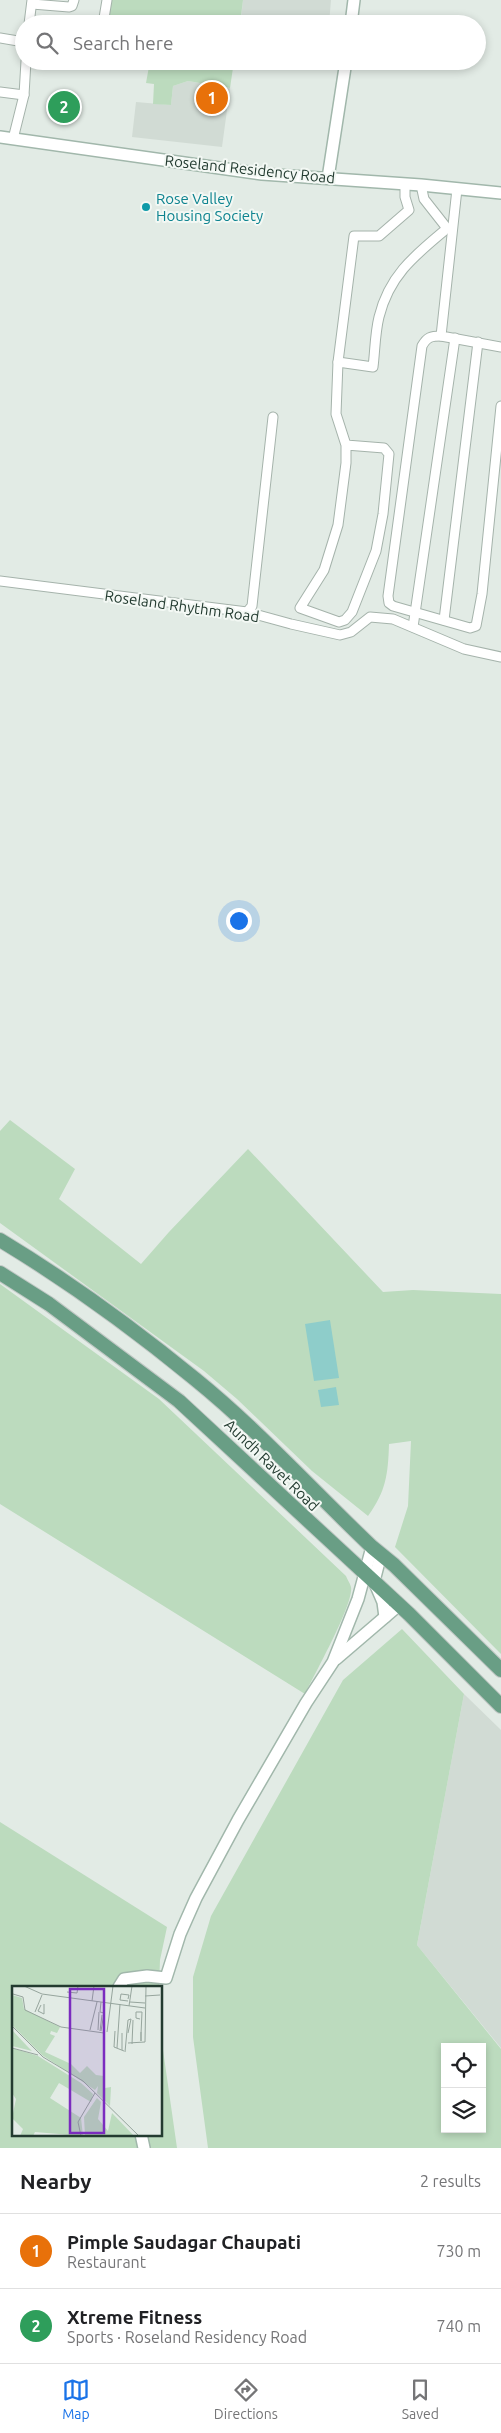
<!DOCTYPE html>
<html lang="en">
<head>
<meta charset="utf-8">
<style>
  :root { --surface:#fff; --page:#f6f6f6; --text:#202124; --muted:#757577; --line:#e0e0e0; --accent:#1a73e8 }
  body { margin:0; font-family:Ubuntu,sans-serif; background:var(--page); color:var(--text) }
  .controls { position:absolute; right:15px; bottom:15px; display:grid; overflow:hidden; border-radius:0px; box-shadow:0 2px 8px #0003 }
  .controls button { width:45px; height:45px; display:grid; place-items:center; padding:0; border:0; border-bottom:1px solid var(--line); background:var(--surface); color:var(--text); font:25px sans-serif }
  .you { position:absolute; left:238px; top:920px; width:18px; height:18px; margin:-12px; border:4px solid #fff; border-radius:50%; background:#1a73e8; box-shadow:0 0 0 8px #1a73e833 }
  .badge { display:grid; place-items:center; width:32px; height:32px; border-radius:50%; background:var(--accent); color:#fff; font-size:16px; font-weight:700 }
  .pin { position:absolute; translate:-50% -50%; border:2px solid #fff; box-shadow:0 1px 5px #0006 }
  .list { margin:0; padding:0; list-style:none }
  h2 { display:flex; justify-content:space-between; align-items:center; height:65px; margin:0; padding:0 20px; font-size:21px }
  h2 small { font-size:16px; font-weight:400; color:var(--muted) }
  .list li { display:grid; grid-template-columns:32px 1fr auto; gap:15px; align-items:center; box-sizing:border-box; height:75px; padding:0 20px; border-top:1px solid var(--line) }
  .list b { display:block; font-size:19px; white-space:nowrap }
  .list p { margin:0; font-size:16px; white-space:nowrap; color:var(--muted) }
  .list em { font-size:16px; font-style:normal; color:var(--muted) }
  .icon { flex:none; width:28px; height:28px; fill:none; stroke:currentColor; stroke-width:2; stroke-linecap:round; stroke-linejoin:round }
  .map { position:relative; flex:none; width:501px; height:2148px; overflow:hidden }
  .search { position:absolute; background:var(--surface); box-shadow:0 2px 8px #0003; left:15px; right:15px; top:15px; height:55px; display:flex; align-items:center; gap:12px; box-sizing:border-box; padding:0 18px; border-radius:28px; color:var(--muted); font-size:19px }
  .sheet { height:215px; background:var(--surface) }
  nav { display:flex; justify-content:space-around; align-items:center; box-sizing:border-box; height:70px; border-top:1px solid var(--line); background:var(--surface); font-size:14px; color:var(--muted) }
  nav a { display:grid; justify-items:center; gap:2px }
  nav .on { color:var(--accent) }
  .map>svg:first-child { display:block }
</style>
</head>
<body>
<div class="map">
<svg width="501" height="2148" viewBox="0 0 501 2148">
  <rect width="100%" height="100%" fill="#e2ebe5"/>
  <g fill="#d1dbd4">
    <path d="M 243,0 L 331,0 L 329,24 L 273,24 L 241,18 Z"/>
    <path d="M 188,81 L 230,88 L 222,147 L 132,137 L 136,102 L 171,105 L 173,86 Z"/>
    <path d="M 464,1694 L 501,1730 L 501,2048 L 417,1945 Z"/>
  </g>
  <g fill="#bcdbbe" fill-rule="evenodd">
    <path d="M 110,0 L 243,0 L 240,24 L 107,24 Z"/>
    <path d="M 150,61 L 234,61 L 230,88 L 188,81 L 173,86 L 171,105 L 153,104 L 154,84 L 146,83 Z"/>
    <path d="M 10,1120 L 75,1169 L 59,1199 L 141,1264 L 169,1232 L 248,1149 L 383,1292 L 413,1290 L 501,1294 L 501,1654 L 395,1547 L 408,1506 L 411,1441 L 389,1444 C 388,1475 386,1491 368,1516 L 312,1471 L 237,1399 L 204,1371 L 0,1223 L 0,1131 Z"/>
    <path d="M 0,1284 L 159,1399 L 346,1576 C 347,1579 350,1583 351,1587 C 354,1604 314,1675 305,1694 L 0,1504 Z"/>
    <path d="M 402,1629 L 464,1694 L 417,1945 L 501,2049 L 501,2148 L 208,2148 L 193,2037 L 193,1977 L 211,1916 L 343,1680 ZM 445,2047 L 482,2047 L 482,2129 L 445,2129 Z"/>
    <path d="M 0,1822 L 167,1927 L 160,1960 L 159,1987 L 14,1987 L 14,2134 L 161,2134 L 161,2036 L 177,2148 L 0,2148 Z"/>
  </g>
  <g fill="#8ecdca">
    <path d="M 330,1320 L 339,1378 L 314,1381 L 305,1324 Z"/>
    <path d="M 336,1387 L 339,1405 L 321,1407 L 318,1390 Z"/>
  </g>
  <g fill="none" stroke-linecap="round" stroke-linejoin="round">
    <g stroke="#a5b3ab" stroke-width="11">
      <g id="street">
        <path d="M 32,4 L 69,7 L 72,6 L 74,0"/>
        <path d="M 29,24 L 32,0"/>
        <path d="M 103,24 L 107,0"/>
        <path d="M 0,38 L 24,42"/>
        <path d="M 0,92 L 24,95"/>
        <path d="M 13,139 L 24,95 L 26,61"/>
        <path d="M 457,189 L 441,336 L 501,347"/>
        <path d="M 441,336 C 431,336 427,337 422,346 L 388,596 L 389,603 L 393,606 L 470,628 L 476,626 L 482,594 L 501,406"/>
        <path d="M 338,362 L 373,367 C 375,351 375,333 379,317 C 389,276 414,256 444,231 L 446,227 L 424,199 L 421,185"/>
        <path d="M 346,445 L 384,448 L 389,454 L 383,514 L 376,551 L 352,612 L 345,620 L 339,622 L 300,608 L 324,570 L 338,525 L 346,463 L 346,445 L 336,414 L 338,362 L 354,236 L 379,236 L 409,210 L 405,197 L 405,184"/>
        <path d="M 0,581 L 247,612 L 291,624 L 340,635 L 351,632 L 370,617 L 393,619 L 464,649 L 501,657"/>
        <path d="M 247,612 L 252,606 L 273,417"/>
        <path d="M 444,620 L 478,342"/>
        <path d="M 413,627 L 455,338"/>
      </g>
    </g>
    <g stroke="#a1b7ab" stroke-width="14">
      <g id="secondary">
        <path d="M 351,24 L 354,0"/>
        <path d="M 0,137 L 262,174 L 421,185 L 501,193"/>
        <path d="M 328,178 L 346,61"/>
        <path d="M 381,1554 L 374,1581 L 383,1602 L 385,1617"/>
        <path d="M 336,1659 L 399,1605"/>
        <path d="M 119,1987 L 124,1979 L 147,1976 L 166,1978 L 180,1934 L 196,1898 L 238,1820 L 306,1703 L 333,1662 L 358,1599 L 372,1547"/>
        <path d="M 141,2134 L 144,2148"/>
      </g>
    </g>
    <g stroke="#c1c8c5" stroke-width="16">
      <g id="primary">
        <path d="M 0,1240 C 68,1281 134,1329 195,1379 C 258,1430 313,1491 372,1547 L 394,1565 L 501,1670"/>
        <path d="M 0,1273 L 49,1304 L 179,1401 L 409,1614 L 501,1706"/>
      </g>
    </g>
    <use href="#street" stroke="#fff" stroke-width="9"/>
    <use href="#secondary" stroke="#fff" stroke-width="11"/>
    <use href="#primary" stroke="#699e85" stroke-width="14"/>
  </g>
  <circle fill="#0f9aa8" stroke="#f3f8f4" stroke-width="2" cx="146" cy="207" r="5"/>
  <g text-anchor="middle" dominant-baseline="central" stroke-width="4" stroke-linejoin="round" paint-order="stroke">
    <g font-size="15" fill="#233b30" stroke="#f3f8f4">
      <text transform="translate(250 169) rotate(6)">Roseland Residency Road</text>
      <text transform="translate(182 606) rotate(8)">Roseland Rhythm Road</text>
      <text transform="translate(272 1465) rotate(44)">Aundh Ravet Road</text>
    </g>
    <g font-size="15" fill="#0d838f" stroke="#f3f8f4" text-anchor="start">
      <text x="156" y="198">Rose Valley<tspan x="156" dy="17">Housing Society</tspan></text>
    </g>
  </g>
  <g transform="translate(12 1986)">
    <rect width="150" height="150" fill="#e2ebe5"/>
    <path d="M 0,9 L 10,12 L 12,23 L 48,41 L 45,47 L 39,45 L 38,48 L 43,50 L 33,66 L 59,78 L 68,87 L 75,80 L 84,89 L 92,90 L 93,102 L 99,101 L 98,120 L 85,107 L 86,100 L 83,104 L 30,69 L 0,39 ZM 0,44 L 15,60 L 20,65 L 0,60 ZM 0,62 L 26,70 L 69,97 L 81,108 L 79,116 L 47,97 L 38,112 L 69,132 L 71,150 L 23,146 L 21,150 L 8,150 L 11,143 L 0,132 L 4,113 L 0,107 ZM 85,112 L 89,116 L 86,133 L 96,145 L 100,127 L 122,150 L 73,150 L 72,131 Z" fill="#bcdbbe"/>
    <path fill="none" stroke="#96a59d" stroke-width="1" d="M 12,0 L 30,8 L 133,22M 55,6 L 65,7 L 66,0M 1,8 L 11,11 L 13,24 L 49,41 L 92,47M 133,10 L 148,9M 80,15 L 82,0M 116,15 L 108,14 L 109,8 L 117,9 L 116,13M 118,16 L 133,17M 29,19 L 26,25 L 32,28 L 32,18M 117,20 L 120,0M 23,26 L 30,9M 128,33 L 124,32 L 124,26 L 130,26 L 129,48M 0,40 L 31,71 L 71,95 L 127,150M 78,44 L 85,16M 86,44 L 87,26M 88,45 L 90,29M 89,45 L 92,27 L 88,26 L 89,16M 103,45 L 102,61 L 112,65M 95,46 L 101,0M 129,48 L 129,55 L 129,46M 116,57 L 133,56 L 134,0M 120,58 L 121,34M 0,62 L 26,69M 105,62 L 108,18M 110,64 L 110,47M 113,66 L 116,34 L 119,33 L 116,47M 69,150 L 66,136 L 83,107"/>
    <path fill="#7b2cbf" fill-opacity="0.15" stroke="#7b2cbf" stroke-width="2.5" d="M 58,3 L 92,3 L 92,147 L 58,147 Z"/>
    <rect width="150" height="150" fill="none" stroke="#233b30" stroke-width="2.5"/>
  </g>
</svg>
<div class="controls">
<button><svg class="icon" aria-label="locate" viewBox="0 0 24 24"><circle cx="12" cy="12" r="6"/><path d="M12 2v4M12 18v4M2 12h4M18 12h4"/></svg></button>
<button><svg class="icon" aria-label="layers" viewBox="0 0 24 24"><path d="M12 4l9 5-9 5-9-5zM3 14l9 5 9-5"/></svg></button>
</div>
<div class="you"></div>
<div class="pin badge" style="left:212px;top:98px;background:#e8710a">1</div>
<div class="pin badge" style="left:64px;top:107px;background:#2e9e5b">2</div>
<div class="search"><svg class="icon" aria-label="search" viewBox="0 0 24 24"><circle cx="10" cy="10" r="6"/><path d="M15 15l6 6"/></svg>Search here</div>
</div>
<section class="sheet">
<h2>Nearby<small>2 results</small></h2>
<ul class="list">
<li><span class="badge" style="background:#e8710a">1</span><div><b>Pimple Saudagar Chaupati</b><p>Restaurant</p></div><em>730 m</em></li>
<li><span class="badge" style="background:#2e9e5b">2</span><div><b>Xtreme Fitness</b><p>Sports · Roseland Residency Road</p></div><em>740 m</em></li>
</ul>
</section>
<nav>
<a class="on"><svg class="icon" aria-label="map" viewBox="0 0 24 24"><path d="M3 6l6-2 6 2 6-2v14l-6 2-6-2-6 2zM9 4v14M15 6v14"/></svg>Map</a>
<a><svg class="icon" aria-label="directions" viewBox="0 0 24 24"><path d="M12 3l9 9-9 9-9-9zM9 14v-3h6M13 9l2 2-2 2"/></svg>Directions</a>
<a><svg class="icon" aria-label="saved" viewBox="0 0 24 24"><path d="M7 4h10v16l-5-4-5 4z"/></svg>Saved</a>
</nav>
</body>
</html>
